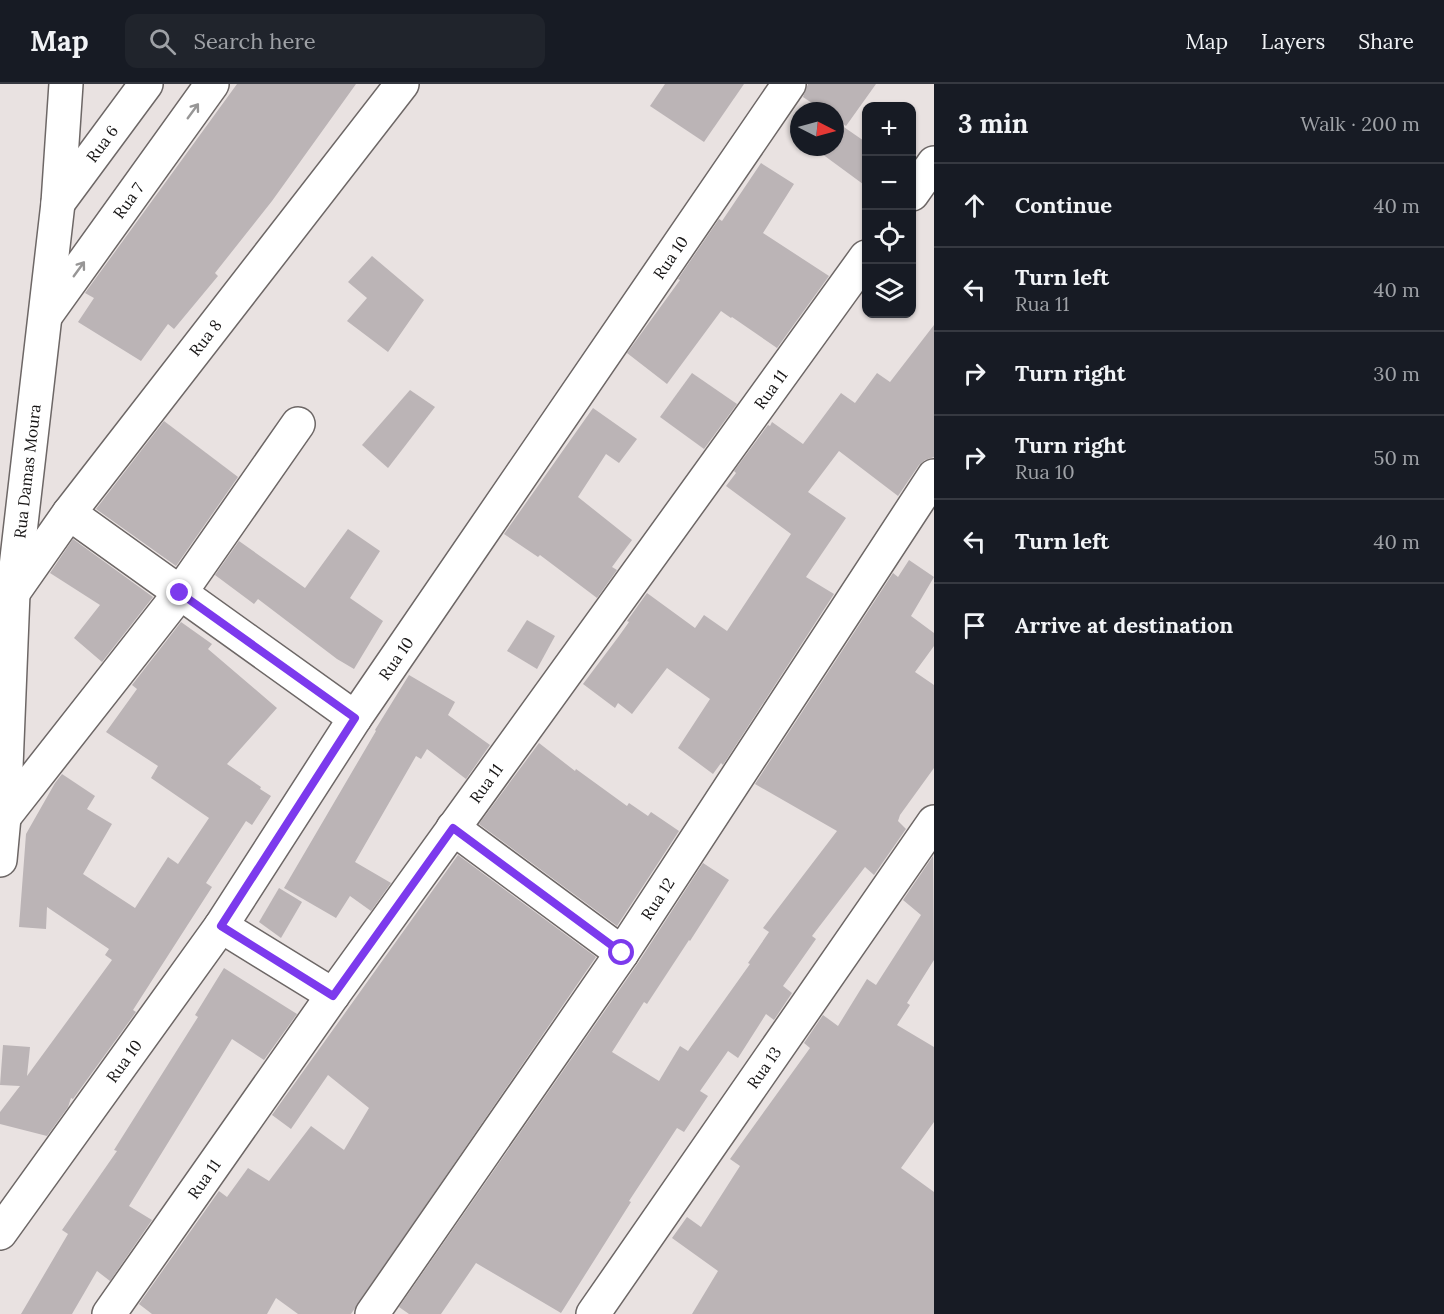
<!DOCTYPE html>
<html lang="en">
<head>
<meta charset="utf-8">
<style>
  :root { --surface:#171b24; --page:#20242c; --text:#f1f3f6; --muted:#9ea1a6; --line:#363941 }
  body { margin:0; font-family:Lora,serif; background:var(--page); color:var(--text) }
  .controls { position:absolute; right:18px; top:18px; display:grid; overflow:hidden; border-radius:12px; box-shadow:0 2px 4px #0004 }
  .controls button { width:54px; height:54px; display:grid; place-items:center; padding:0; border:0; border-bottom:2px solid var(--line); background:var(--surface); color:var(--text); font:30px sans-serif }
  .compass { position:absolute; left:790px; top:18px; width:54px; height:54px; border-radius:50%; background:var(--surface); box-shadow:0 2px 4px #0004; rotate:96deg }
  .stop { position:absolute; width:18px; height:18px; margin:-14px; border:4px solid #7c3aed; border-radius:50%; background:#fff }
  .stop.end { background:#7c3aed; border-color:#fff; box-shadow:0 2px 6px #0008 }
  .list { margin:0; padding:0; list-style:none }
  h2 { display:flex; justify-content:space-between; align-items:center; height:78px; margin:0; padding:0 24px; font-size:26px }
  h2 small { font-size:20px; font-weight:400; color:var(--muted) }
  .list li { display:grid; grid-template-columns:39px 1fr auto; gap:18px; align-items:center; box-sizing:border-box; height:84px; padding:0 24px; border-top:2px solid var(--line) }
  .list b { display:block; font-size:22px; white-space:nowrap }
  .list p { margin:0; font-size:20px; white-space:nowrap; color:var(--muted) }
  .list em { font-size:20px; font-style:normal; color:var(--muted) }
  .icon { flex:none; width:33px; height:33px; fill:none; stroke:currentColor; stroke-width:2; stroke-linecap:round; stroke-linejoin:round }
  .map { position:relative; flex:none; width:934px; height:1230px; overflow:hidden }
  header { display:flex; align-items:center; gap:36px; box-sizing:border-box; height:84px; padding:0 30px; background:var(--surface); border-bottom:2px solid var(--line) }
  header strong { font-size:28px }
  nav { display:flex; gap:33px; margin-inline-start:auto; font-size:21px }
  .search { width:420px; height:54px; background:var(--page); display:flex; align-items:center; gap:15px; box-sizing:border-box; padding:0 21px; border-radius:12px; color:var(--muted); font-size:22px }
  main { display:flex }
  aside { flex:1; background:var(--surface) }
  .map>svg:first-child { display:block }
</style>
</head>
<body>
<header>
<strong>Map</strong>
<div class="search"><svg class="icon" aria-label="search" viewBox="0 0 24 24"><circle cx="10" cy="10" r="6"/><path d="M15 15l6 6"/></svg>Search here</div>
<nav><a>Map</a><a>Layers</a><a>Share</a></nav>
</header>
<main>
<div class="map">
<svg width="934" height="1230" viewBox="0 0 934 1230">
  <rect width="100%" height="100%" fill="#e9e2e1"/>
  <g fill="#bbb4b6">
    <path d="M 237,0 L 356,0 L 272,117 L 215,189 L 218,192 L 174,245 L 168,240 L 141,277 L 78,238 L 94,214 L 85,209 Z"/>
    <path d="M 665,0 L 744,0 L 704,58 L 650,22 Z"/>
    <path d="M 808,0 L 876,0 L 846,42 L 835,34 L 835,27 L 824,27 L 803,13 Z"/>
    <path d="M 838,39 L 867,59 L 867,103 L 818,67 L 821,63 L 835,63 L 835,43 Z"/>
    <path d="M 761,79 L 794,100 L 763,149 L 829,192 L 777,264 L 732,233 L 731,234 L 721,227 L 667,300 L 627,269 L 680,196 L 678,195 L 719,135 L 722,137 Z"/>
    <path d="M 372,172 L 424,216 L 388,268 L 347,237 L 367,214 L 348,198 Z"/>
    <path d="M 934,241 L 934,373 L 925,376 L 919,381 L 898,412 L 839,367 L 808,408 L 846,434 L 806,493 L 834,510 L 723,681 L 721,679 L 713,690 L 678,664 L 710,615 L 667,584 L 632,630 L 618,619 L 615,624 L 583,600 L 619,552 L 629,538 L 627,537 L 647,509 L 695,544 L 704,531 L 727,547 L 791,450 L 726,402 L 736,389 L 734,387 L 768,341 L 770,342 L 772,338 L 803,360 L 841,309 L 855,319 L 877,289 L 890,298 Z"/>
    <path d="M 692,289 L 737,320 L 704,365 L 660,333 Z"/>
    <path d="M 410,306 L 435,323 L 388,384 L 362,361 Z"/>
    <path d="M 593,324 L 637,355 L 619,379 L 606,370 L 578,413 L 632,456 L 612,483 L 617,486 L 597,514 L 540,471 L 538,473 L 504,450 Z"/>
    <path d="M 164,337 L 238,393 L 176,482 L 96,425 Z"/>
    <path d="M 348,445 L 380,467 L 350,514 L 383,537 L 354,585 L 337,575 L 258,515 L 254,520 L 215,491 L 239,457 L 305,504 Z"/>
    <path d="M 73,455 L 153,513 L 102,578 L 74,554 L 100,521 L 50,489 Z"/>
    <path d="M 909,476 L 934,493 L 911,532 L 934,549 L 934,562 L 915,588 L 934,601 L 934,684 L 900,731 L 898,737 L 906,745 L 874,791 L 865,783 L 812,852 L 816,855 L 783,902 L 792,909 L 774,936 L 766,930 L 738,974 L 728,967 L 700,1007 L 708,1012 L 684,1048 L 677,1044 L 629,1117 L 631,1118 L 561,1229 L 476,1179 L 441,1230 L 409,1230 L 399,1223 L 638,879 L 703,779 L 729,796 L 690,857 L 689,856 L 647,920 L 644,918 L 612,968 L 659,997 L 680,962 L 688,967 L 750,880 L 748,879 L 769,848 L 763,844 L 837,747 L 755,700 L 893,489 L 898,493 Z"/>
    <path d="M 527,536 L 555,552 L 537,585 L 507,567 Z"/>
    <path d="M 181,538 L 212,560 L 208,565 L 277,624 L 227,680 L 261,703 L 260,705 L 271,712 L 252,741 L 246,737 L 206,799 L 212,803 L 133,926 L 136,928 L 73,1015 L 71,1014 L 68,1023 L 47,1052 L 0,1040 L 0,1028 L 20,1002 L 0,1001 L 3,961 L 30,963 L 27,992 L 112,876 L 105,871 L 109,865 L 47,823 L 46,845 L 19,843 L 26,750 L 55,699 L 62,690 L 95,712 L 87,725 L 112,740 L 83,790 L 135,824 L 168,773 L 178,780 L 209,734 L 151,694 L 158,682 L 106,648 L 137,605 L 132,601 Z"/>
    <path d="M 409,591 L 455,618 L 448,631 L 490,661 L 466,695 L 427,665 L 421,675 L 416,672 L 355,778 L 391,799 L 371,827 L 350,812 L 336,834 L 284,804 L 376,647 L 375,646 Z"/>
    <path d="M 539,659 L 575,687 L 576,685 L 627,722 L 629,719 L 648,732 L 651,728 L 679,747 L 617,842 L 479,740 Z"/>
    <path d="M 458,771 L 596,873 L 351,1230 L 298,1230 L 276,1214 L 267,1230 L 152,1230 L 139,1220 L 219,1107 L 227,1113 L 248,1084 L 269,1097 L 311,1042 L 344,1066 L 369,1024 L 328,991 L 291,1045 L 272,1031 Z"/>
    <path d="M 933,772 L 934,876 L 907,919 L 910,921 L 897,941 L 934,963 L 934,1038 L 901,1084 L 934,1108 L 934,1230 L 692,1230 L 718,1187 L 672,1154 L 687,1133 L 701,1143 L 740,1082 L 730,1075 L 810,964 L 804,959 L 823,931 L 838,942 L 867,895 L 876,901 L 921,831 L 903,816 Z"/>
    <path d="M 279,804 L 302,818 L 281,854 L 259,838 Z"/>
    <path d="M 224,884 L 297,930 L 264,976 L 232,955 L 129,1122 L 152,1136 L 110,1197 L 97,1187 L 72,1230 L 21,1230 L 68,1150 L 62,1146 L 117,1067 L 114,1066 L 198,933 L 195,931 Z"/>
  </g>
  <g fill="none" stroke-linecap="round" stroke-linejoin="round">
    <g stroke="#6d6766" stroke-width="36">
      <g id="minor">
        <path d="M 912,110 L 934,79"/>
        <path id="s1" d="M 58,119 L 146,0"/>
        <path id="s2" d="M 46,231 L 212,0"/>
        <path d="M 69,429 L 355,634"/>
        <path id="s3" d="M 15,506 L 69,429 L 402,0"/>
        <path d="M 4,733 L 180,509 L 298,340"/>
        <path d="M 453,744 L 622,869"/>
        <path id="s4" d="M 0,776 L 4,733 L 13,509 L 58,119 L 66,0"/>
        <path d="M 221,842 L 333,911"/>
        <path id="s5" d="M 0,1149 L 221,842 L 355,634 L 789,0"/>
        <path id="s6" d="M 109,1230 L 333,911 L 866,173"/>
        <path id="s7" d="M 372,1230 L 622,869 L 934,392"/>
        <path id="s8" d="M 593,1230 L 934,738"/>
      </g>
    </g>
    <use href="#minor" stroke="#fff" stroke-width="33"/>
  </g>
  <defs><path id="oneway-shaft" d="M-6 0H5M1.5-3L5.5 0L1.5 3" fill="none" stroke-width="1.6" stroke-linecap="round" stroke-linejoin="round" transform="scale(1.5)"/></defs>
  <g stroke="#979696">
    <use href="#oneway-shaft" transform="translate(193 27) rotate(-54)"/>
    <use href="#oneway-shaft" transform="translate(79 185) rotate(-54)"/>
  </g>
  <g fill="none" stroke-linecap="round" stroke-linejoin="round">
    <path stroke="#7c3aed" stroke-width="8" d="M 180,509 L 355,634 L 221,842 L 333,912 L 453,744 L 622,869"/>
  </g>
  <g text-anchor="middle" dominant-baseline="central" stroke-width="6" stroke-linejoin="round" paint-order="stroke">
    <g font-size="16" fill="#171515" stroke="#fff">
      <text stroke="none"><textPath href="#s1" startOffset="74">Rua 6</textPath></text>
      <text stroke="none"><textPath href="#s2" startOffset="141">Rua 7</textPath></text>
      <text stroke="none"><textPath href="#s5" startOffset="1184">Rua 10</textPath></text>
      <text stroke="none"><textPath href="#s3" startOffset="316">Rua 8</textPath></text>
      <text stroke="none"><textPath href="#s6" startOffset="1137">Rua 11</textPath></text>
      <text stroke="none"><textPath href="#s4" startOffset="390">Rua Damas Moura</textPath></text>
      <text stroke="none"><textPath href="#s5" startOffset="698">Rua 10</textPath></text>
      <text stroke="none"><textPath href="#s6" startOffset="651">Rua 11</textPath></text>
      <text stroke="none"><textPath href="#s7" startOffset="504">Rua 12</textPath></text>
      <text stroke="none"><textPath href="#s5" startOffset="212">Rua 10</textPath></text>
      <text stroke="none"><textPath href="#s8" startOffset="300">Rua 13</textPath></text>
      <text stroke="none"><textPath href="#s6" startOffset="165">Rua 11</textPath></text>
    </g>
  </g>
</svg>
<div class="controls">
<button>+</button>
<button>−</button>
<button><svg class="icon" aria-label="locate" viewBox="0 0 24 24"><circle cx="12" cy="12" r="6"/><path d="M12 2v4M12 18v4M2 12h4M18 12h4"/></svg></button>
<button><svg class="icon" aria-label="layers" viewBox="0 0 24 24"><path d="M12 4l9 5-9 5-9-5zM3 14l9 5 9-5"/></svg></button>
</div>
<svg class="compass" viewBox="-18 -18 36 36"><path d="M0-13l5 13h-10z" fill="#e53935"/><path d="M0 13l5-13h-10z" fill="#9ea1a6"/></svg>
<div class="stop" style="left:622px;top:869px"></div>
<div class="stop end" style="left:180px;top:509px"></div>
</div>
<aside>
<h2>3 min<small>Walk · 200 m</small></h2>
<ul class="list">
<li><svg class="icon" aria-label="ahead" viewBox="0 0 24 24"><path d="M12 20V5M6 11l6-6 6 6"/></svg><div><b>Continue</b></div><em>40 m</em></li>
<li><svg class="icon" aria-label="left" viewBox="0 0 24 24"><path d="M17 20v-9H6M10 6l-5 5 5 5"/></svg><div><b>Turn left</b><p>Rua 11</p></div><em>40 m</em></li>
<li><svg class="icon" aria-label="right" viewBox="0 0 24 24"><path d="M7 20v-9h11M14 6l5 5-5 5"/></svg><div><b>Turn right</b></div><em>30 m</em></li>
<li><svg class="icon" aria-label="right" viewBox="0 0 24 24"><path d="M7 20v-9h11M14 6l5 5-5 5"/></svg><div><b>Turn right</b><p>Rua 10</p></div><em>50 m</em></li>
<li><svg class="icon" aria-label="left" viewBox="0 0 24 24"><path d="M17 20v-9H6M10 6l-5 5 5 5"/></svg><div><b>Turn left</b></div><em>40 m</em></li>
<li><svg class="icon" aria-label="arrive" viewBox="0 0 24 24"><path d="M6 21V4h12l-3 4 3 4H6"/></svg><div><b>Arrive at destination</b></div></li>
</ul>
</aside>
</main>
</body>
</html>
